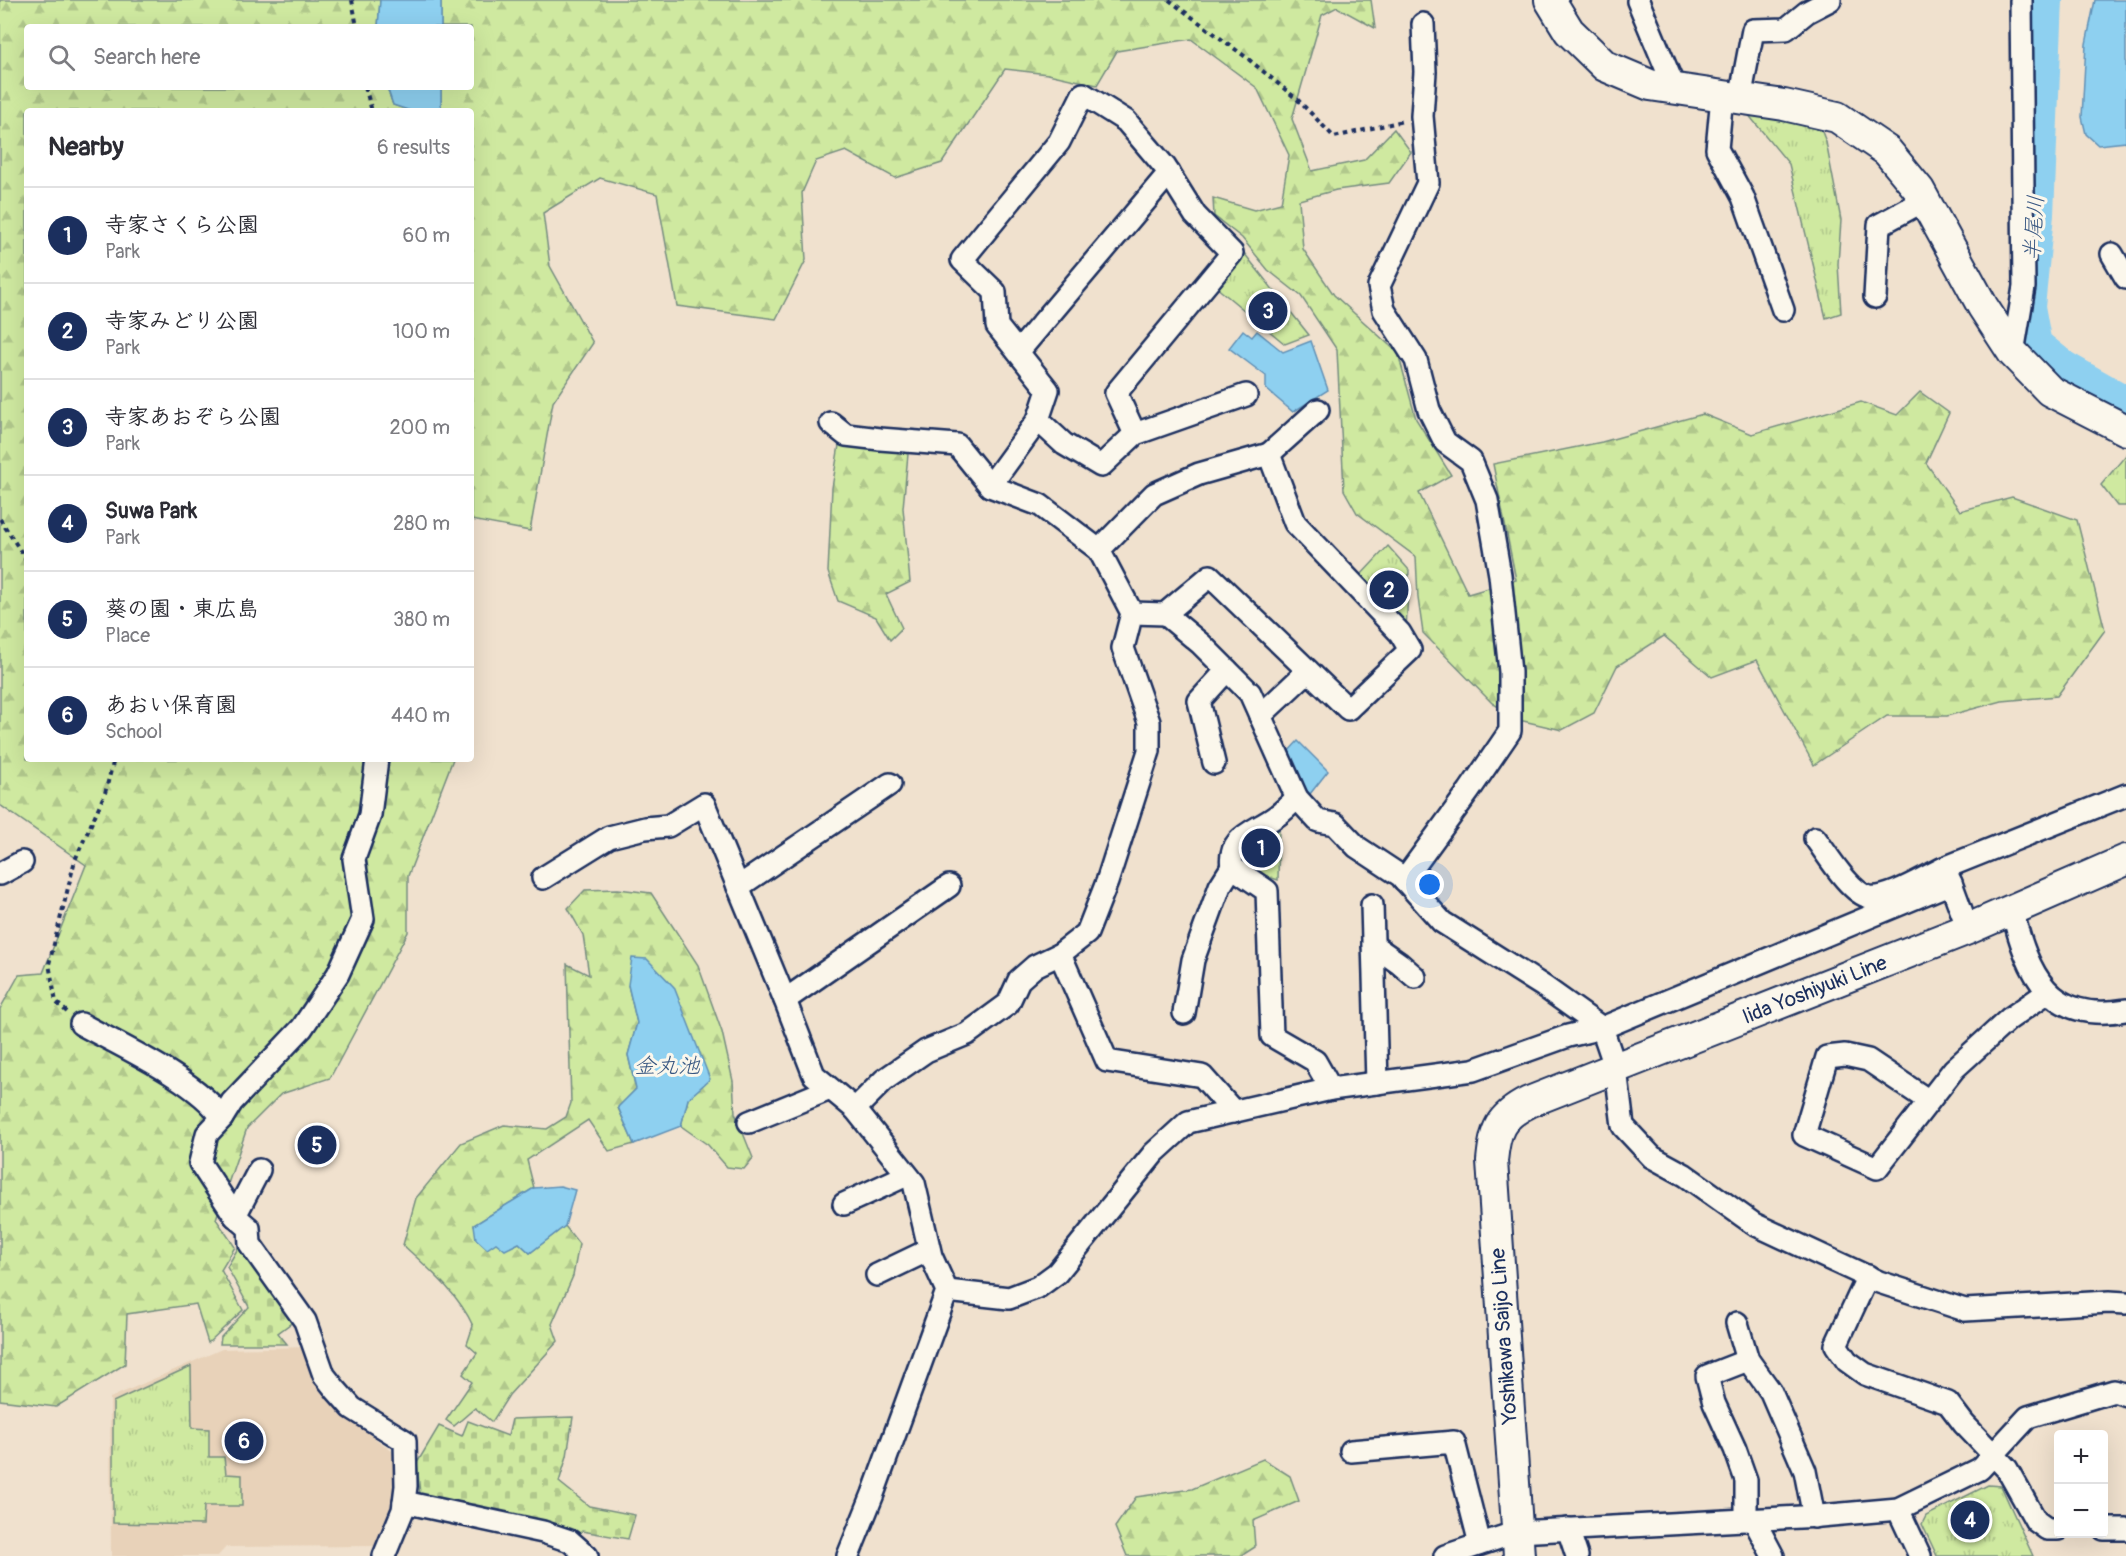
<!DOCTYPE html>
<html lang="en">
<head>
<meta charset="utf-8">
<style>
  :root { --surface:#fff; --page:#f2f2f3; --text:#2b2b33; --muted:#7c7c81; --line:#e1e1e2; --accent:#1b2f5e }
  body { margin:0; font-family:Pangolin,"Klee One",sans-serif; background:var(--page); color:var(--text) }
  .controls { position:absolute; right:18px; bottom:18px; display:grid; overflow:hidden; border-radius:6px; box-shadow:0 6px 24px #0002 }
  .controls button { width:54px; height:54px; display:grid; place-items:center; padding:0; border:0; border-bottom:2px solid var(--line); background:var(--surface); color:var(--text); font:30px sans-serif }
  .you { position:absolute; left:1430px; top:885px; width:21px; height:21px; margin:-15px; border:4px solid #fff; border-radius:50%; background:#1a73e8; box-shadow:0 0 0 9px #1a73e833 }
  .badge { display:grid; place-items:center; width:39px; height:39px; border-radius:50%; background:var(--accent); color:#fff; font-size:20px; font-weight:700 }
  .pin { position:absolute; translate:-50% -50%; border:3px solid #fff; box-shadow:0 2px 6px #0006 }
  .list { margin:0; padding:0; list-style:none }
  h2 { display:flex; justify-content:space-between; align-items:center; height:78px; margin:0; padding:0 24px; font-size:26px }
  h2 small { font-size:20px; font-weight:400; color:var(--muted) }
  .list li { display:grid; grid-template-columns:39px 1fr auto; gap:18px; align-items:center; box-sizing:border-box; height:96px; padding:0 24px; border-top:2px solid var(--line) }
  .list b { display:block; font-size:22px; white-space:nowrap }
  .list p { margin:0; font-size:20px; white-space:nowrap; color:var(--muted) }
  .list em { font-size:20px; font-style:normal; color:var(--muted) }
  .icon { flex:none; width:33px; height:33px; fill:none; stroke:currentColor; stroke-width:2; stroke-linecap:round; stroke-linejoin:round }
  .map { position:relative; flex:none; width:2126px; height:1556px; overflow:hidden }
  .search { position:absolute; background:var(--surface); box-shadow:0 6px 24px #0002; left:24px; top:24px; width:450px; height:66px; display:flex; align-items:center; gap:15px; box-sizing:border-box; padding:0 21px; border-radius:6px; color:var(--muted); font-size:22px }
  .panel { position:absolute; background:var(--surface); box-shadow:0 6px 24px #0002; left:24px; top:108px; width:450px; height:654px; border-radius:6px }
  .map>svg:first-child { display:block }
</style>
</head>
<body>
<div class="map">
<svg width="2126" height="1556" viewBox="0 0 2126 1556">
  <defs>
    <pattern id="grass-tufts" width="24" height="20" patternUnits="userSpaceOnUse" patternTransform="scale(1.5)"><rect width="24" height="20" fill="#cfe9a0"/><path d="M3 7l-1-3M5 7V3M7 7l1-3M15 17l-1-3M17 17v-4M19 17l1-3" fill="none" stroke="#b1c88c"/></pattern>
    <pattern id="forest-firs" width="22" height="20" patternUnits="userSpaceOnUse" patternTransform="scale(1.5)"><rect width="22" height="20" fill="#cfe9a0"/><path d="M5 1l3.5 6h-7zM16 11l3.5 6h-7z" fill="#b1c88c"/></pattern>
    <pattern id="cemetery-stones" width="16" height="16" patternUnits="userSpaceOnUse" patternTransform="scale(1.5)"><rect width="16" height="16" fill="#cfe9a0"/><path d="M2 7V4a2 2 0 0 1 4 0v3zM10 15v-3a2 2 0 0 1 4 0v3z" fill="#b1c88c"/></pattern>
  </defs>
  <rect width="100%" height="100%" fill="#f0e1ce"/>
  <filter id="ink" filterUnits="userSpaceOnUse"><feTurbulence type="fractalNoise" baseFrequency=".0167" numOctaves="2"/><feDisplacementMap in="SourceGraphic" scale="12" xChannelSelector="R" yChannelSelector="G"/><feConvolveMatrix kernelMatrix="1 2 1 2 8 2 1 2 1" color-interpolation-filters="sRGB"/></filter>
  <g filter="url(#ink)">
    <path fill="#e8d2b9" d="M 310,1347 L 324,1391 L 364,1430 L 393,1452 L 399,1503 L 382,1533 L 382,1546 L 226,1547 L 218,1556 L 111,1556 L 110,1398 L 222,1349 Z"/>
    <g fill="url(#grass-tufts)" stroke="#758c7f" stroke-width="1.5">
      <path d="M 1747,113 L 1819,124 L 1826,142 L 1841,220 L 1838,264 L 1841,313 L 1826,318 L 1789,164 Z"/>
      <path d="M 1244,253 L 1309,335 L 1285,344 L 1216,287 Z"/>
      <path d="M 2126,455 L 2126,506 L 2117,506 L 2101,485 Z"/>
      <path d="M 1388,546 L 1409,570 L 1406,632 L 1358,578 Z"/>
      <path d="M 1279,827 L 1278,880 L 1241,868 L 1237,854 L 1248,842 Z"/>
      <path d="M 191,1366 L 192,1428 L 209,1429 L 209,1457 L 224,1457 L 226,1474 L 242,1475 L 242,1506 L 204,1506 L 203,1525 L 113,1523 L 113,1402 Z"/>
      <path d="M 1988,1485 L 2001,1486 L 2033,1556 L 1937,1556 L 1922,1524 L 1926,1516 Z"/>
    </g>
    <g fill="url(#forest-firs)" stroke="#758c7f" stroke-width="1.5">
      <path d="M 0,0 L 380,0 L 378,27 L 27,27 L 27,87 L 387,87 L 393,105 L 411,111 L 27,111 L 27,759 L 453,759 L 408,876 L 408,932 L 330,1078 L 281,1094 L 247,1128 L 216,1219 L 235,1247 L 221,1270 L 243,1310 L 208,1343 L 196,1304 L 127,1314 L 125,1364 L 56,1407 L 0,1400 L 0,1009 L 19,975 L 43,973 L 86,865 L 0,805 Z"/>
      <path d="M 441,0 L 1371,0 L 1375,28 L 1337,7 L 1322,15 L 1292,119 L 1312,171 L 1364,160 L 1394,129 L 1411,152 L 1389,183 L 1336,190 L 1299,200 L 1303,249 L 1334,295 L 1398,353 L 1416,419 L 1451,475 L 1419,493 L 1468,594 L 1516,580 L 1493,464 L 1602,442 L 1703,414 L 1752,434 L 1861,402 L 1897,415 L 1920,392 L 1949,413 L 1926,463 L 1960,511 L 2012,497 L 2077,520 L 2105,630 L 2057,696 L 2002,701 L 1947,716 L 1887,716 L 1814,765 L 1757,660 L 1712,677 L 1664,636 L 1617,666 L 1594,713 L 1562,730 L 1519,720 L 1492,703 L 1423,633 L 1418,598 L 1416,557 L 1357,513 L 1344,490 L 1337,350 L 1301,296 L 1268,270 L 1242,238 L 1214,216 L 1213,198 L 1254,210 L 1281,203 L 1289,155 L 1257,88 L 1191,39 L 1117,51 L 1097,85 L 1048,74 L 1005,69 L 942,163 L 895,178 L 846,151 L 816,161 L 802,193 L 806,260 L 776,319 L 677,306 L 657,194 L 600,178 L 543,213 L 550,266 L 593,343 L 553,402 L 530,531 L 471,520 L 471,111 L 441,111 L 441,87 L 471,87 L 471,27 L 441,27 Z"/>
      <path d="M 840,439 L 908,454 L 903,508 L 910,582 L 886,594 L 902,628 L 890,640 L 876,617 L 838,601 L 828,572 L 832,488 Z"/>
      <path d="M 618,889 L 651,893 L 698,965 L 722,1032 L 733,1081 L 735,1113 L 753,1158 L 744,1169 L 727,1167 L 708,1145 L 681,1126 L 688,1099 L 628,985 L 637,1023 L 628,1055 L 636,1089 L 618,1108 L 634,1144 L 609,1151 L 588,1120 L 527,1160 L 534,1188 L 474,1225 L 505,1249 L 519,1243 L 530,1253 L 565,1226 L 579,1244 L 573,1276 L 552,1324 L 558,1341 L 509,1395 L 492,1422 L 475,1408 L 454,1426 L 446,1420 L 472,1382 L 463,1374 L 477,1353 L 467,1344 L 473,1326 C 458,1293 429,1269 403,1245 L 416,1198 L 461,1143 L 504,1125 L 547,1129 L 566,1117 L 571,1103 L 567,964 L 589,975 L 583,935 L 568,908 L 585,890 Z"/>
      <path d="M 1263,1459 L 1290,1476 L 1299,1501 L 1253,1521 L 1255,1547 L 1241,1556 L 1127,1556 L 1115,1527 L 1136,1497 L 1192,1489 Z"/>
    </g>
    <g fill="url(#cemetery-stones)" stroke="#758c7f" stroke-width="1.5">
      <path d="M 241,1243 L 294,1321 L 278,1333 L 287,1344 L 220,1344 L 221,1337 L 249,1307 L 227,1267 Z"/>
      <path d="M 573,1417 L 567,1456 L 559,1482 L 589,1506 L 635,1515 L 628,1539 L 582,1531 L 579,1534 L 420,1494 L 417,1463 L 439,1426 L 462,1436 L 468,1421 L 508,1436 L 512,1419 Z"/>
    </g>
    <g fill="#8ed0f0" stroke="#6090b6" stroke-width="1.5">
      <path d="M 380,0 L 441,0 L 441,27 L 378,27 Z"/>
      <path d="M 2095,0 L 2126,0 L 2126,142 L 2098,145 L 2086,134 L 2082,117 L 2086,44 Z"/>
      <path d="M 387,87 L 441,87 L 441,111 L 411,111 L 393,105 Z"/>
      <path d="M 1243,330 L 1252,337 L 1257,331 L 1283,352 L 1311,341 L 1328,390 L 1293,412 L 1266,389 L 1266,376 L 1229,348 Z"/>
      <path d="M 1298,741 L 1328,771 L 1306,799 L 1285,755 Z"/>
      <path d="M 632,958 L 647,959 L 674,987 L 710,1079 L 688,1099 L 681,1126 L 634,1144 L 618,1107 L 636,1089 L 628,1055 L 637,1023 L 628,985 Z"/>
      <path d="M 560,1186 L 575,1190 L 565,1226 L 530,1253 L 519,1243 L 505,1250 L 496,1243 L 487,1249 L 476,1239 L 474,1225 L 534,1188 Z"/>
    </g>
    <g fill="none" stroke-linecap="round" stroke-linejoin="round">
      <path stroke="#8ed0f0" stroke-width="36" d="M 2045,0 L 2036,214 L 2027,307 L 2034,345 L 2064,369 L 2126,404"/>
      <g stroke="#1b2f5e" stroke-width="26">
        <g id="street">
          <path d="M 1638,1 L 1675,89"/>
          <path d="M 1722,96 L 1717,149 L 1743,197 L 1783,310"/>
          <path d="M 1740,99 L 1753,30 L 1786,29 L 1807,12 L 1830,0"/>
          <path d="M 2112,254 L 2126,278"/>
          <path d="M 1875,297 L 1879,225 L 1925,200"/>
          <path d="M 1018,352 L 1169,173"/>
          <path d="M 2013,353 L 2024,287 L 2021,0"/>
          <path d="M 1038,420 L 1064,444 L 1101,466 L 1135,434 L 1246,395"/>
          <path d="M 831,423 L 846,435 L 880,439 L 957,445 L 990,486 L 1040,505 L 1099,550 L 1132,613 L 1123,648 L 1149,722 L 1149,751 L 1107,882 L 1087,933 L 1060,954 L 1035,966 L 1019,980 L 1008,1004 L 967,1034 L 926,1051 L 884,1080 L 855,1109"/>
          <path d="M 1269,454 L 1318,410"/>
          <path d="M 990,486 L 1038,420 L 1048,390 L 997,326 L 995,292 L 962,260 L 1059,142 L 1083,94 L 1126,121 L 1165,167 L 1195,215 L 1232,253 L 1116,393 L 1135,434"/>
          <path d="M 1099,550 L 1154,494 L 1199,474 L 1269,454 L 1295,523 L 1400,633 L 1410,650 L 1348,709 L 1210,576 L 1165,614"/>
          <path d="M 1132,613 L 1165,614 L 1201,644 L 1250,693 L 1297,798 L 1318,821 L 1335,824 L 1357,847 L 1401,876 L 1442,922 L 1543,986 L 1602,1028 L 1616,1069 L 1623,1126 L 1652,1157 L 1685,1175 L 1754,1224 L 1879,1282 L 1965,1310 L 2109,1302 L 2126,1303"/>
          <path d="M 1260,716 L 1308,671"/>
          <path d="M 1214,763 L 1199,701 L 1227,670"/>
          <path d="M 1297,798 C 1290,804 1283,812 1275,817 C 1254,832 1227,837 1232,867 L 1267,891 L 1272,1036 L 1315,1061 L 1331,1089"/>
          <path d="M 1815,838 C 1827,854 1850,893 1869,897 C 1889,900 1926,876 1944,868"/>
          <path d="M 0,874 L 22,862"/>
          <path d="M 543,878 L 609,837 L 645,828 L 668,826 L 704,804 L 785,1000 L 814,1075 L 855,1109 L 914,1183 L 931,1256 L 947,1291 L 873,1494 L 848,1556"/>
          <path d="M 1404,880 L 1469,791 L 1510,731 L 1510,672 L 1500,575 L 1487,500 L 1471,461 L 1445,442 L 1429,410 L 1416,360 L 1384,310 L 1379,286 L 1428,183 L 1422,116 L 1425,72 L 1423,24"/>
          <path d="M 1951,883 L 1968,929"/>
          <path d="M 738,887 L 890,784"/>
          <path d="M 1372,905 L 1377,1083"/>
          <path d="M 2012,910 C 2028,974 2049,1024 2126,1010"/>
          <path d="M 1373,945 L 1400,964 L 1415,977"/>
          <path d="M 1060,954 L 1107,1061 L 1202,1076 L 1234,1112"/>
          <path d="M 785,1000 L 949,886"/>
          <path d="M 1184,1013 L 1193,960 L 1220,886 L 1232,867"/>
          <path d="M 81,1024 C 119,1045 200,1082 222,1118"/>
          <path d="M 1929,1101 L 1868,1060 L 1845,1055 L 1827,1057 L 1804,1135 L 1877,1168 L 1954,1069 L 2009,1019 L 2048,992"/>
          <path d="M 749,1122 L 830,1089"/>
          <path d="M 259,1170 L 235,1216 L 249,1228 L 250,1244 L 305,1321 L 324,1375 L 336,1390 L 352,1408 L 405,1441 L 406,1486 L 403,1510 L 384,1556"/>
          <path d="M 844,1204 L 907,1175"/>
          <path d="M 235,1216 L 200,1163 L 207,1134 L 222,1118 L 232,1102 L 302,1028 L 338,974 L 363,919 L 354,859 L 370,815 L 377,759"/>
          <path d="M 877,1275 L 929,1250"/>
          <path d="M 1868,1276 L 1836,1345 L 1847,1361 L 1865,1374 L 1948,1403 L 1964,1424 L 2007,1469 L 2036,1521 L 2047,1529 L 2058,1529"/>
          <path d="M 947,1291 L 1009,1298 L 1038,1287 L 1057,1273 L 1154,1153 L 1188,1122 L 1331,1089 L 1473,1070 L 1568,1036 L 1602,1028 L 1951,883 L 1944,868 L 2126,795"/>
          <path d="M 1737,1323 L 1748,1360 L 1771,1392 L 1805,1471 L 1814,1517"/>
          <path d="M 1351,1451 L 1454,1442 L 1480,1544"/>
          <path d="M 404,1502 L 543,1532 L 570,1541 L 587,1556"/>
          <path d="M 1898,1509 L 1920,1556"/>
          <path d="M 1746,1520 L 1746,1480 L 1735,1449 L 1714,1403 L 1707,1376 L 1748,1360"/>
          <path d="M 1754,1520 L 1773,1556"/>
          <path d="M 1568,1529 L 1577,1556"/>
          <path d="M 2104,1529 L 2126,1529"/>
          <path d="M 1445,1556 L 1517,1532 L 1820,1516 L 1898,1509 L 1980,1469 L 2028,1417 L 2114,1391 L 2126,1395"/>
        </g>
      </g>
      <g stroke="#1b2f5e" stroke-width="34">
        <g id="secondary">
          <path d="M 1550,0 L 1569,31 L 1605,66 L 1650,85 L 1784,105 L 1837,117 L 1887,151 L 1919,190 L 1983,307 L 2013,353 L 2050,391 L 2126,430"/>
          <path id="s1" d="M 1519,1556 L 1492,1161 C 1495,1130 1499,1117 1529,1102 L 1968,929 L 2126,860"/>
        </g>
      </g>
      <g stroke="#1b2f5e" stroke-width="4" stroke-dasharray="4.5 4.5" stroke-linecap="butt">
        <path d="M 352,0 L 357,27"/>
        <path d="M 1169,0 L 1247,58 L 1298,100 L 1334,137 L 1403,121"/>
        <path d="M 365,87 L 372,111"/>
        <path d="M 0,519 L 27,561"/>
        <path d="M 67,1012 L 56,1002 L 49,964 L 75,860 L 105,793 L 114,759"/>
      </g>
      <use href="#street" stroke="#fbf7ec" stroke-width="21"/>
      <use href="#secondary" stroke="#fbf7ec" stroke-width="30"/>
    </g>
  </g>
  <g text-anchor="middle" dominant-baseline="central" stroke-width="6" stroke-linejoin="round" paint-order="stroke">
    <g font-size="21" fill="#1b2f5e" stroke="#fbf7ec">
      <text stroke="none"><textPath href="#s1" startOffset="777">Iida Yoshiyuki Line</textPath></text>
      <text transform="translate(1504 1336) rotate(-94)">Yoshikawa Saijo Line</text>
    </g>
    <g font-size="22" font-style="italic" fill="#385782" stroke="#fbf7ec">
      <text transform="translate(2034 228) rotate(-86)">半尾川</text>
      <text x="667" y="1066">金丸池</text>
    </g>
  </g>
</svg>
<div class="controls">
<button>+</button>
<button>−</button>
</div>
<div class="you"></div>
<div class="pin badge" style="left:1261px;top:848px">1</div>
<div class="pin badge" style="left:1389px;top:590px">2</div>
<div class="pin badge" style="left:1268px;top:311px">3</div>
<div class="pin badge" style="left:1970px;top:1520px">4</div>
<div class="pin badge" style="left:317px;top:1145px">5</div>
<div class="pin badge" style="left:244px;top:1441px">6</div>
<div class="search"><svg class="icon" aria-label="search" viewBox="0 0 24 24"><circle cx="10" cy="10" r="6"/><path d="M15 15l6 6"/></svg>Search here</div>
<section class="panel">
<h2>Nearby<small>6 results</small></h2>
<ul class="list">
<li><span class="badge">1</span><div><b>寺家さくら公園</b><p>Park</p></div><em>60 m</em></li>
<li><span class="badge">2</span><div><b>寺家みどり公園</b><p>Park</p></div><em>100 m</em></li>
<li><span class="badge">3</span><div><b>寺家あおぞら公園</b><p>Park</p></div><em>200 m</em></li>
<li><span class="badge">4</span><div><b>Suwa Park</b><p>Park</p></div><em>280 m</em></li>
<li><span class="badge">5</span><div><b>葵の園・東広島</b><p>Place</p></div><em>380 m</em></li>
<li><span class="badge">6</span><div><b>あおい保育園</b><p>School</p></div><em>440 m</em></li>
</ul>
</section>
</div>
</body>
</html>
